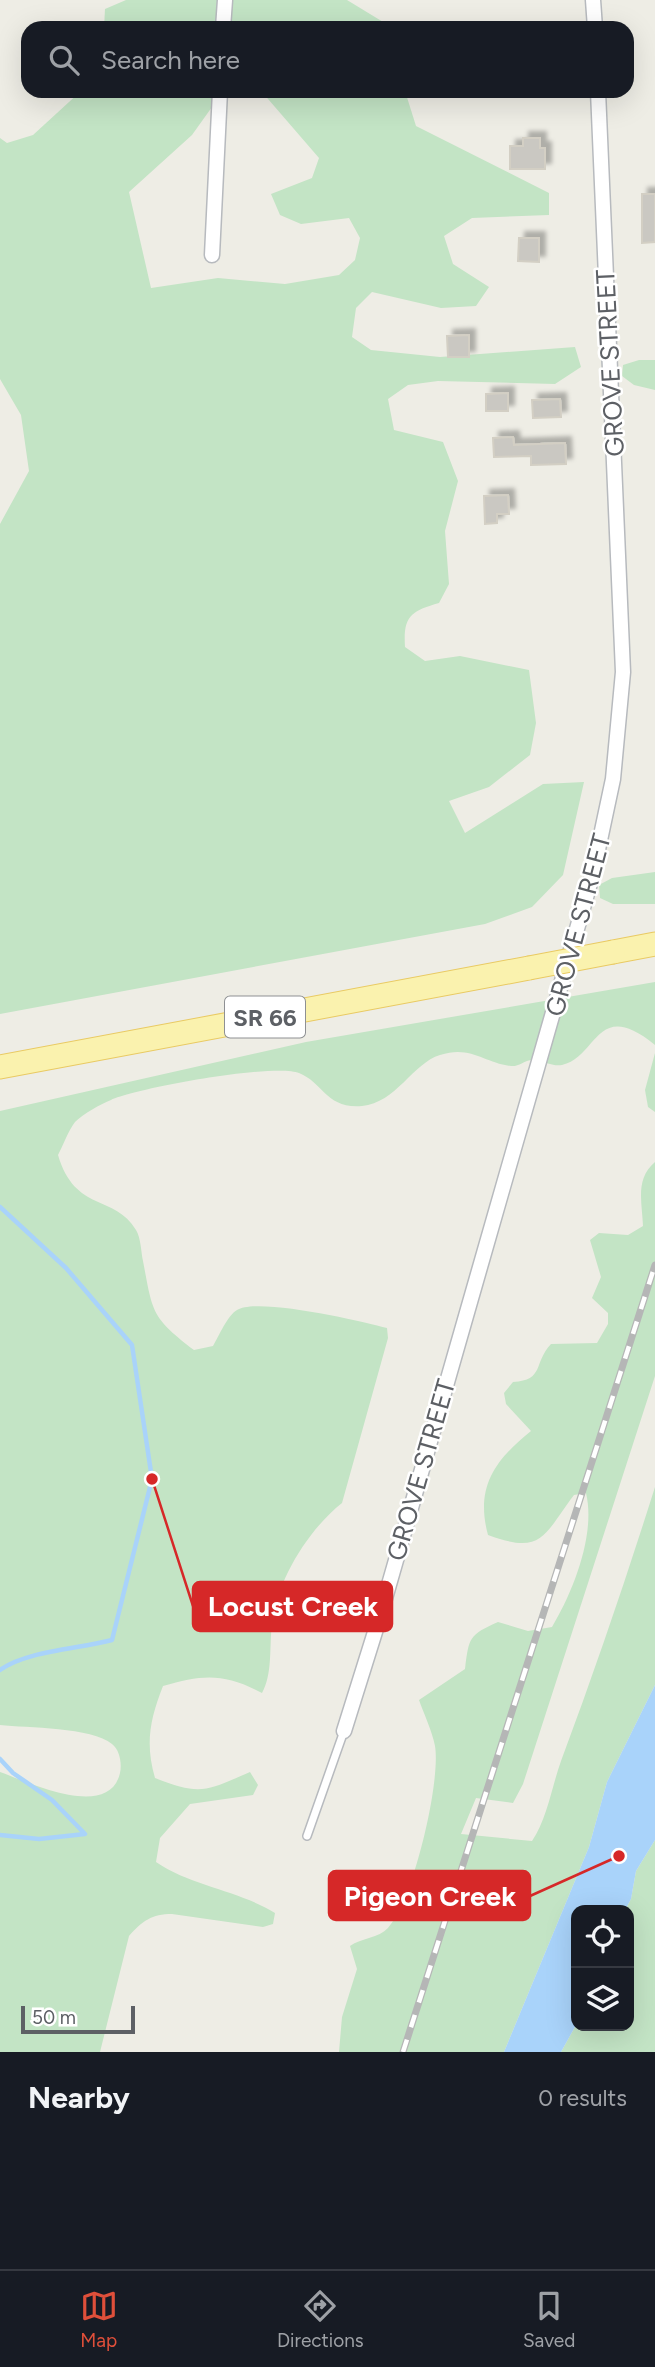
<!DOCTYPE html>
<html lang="en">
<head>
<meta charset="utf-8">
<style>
  :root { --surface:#171b24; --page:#242831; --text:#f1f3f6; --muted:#9ea1a6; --line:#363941; --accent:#df4f3a }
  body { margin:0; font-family:Figtree,sans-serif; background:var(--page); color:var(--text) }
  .controls { position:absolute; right:21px; bottom:21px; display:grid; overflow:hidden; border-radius:14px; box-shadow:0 7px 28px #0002 }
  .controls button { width:63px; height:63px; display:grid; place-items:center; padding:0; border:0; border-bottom:2px solid var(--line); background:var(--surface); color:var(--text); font:35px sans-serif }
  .scale { position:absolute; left:21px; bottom:18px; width:114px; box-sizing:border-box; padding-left:7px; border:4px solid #5d6065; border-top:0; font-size:19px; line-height:24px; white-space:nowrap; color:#5d6065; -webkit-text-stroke:5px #fff; paint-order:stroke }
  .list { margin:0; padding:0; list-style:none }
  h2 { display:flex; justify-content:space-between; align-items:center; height:91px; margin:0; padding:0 28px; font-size:30px }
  h2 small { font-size:23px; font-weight:400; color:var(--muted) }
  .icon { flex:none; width:38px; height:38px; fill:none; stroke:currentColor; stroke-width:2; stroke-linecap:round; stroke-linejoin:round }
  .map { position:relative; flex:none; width:655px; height:2052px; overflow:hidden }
  .search { position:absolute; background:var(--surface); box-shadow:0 7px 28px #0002; left:21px; right:21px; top:21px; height:77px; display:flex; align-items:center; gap:18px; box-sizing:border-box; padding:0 24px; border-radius:21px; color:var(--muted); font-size:26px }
  .sheet { height:217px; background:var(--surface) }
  nav { display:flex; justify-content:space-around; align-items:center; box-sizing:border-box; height:98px; border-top:2px solid var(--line); background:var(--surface); font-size:19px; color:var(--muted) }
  nav a { display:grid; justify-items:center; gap:4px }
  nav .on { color:var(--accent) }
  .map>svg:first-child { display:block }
</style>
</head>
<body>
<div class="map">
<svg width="655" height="2052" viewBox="0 0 655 2052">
  <defs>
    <filter id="shadow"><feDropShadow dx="6" dy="-6" stdDeviation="2" flood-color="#0004"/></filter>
  </defs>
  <rect width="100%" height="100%" fill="#eeede5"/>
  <g fill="#c3e4c5" fill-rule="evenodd">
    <path d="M 126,0 L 347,0 L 393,28 L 104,28 L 105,9 Z"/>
    <path d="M 81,91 L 405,91 L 416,126 L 549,193 L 549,215 L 472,218 L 444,236 L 453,264 L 489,287 L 476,306 L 441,308 L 372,292 L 356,308 L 352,337 L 371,350 L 440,357 L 575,347 L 581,367 L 555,384 L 438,381 L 408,385 L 388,399 L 394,430 L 443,442 L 458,481 L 445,531 L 449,584 L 439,603 C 411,611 403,616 405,647 L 425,661 L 460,656 L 529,670 L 536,723 L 530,755 L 489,787 L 449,801 L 465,833 L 543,784 L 584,782 L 563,875 L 532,907 L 485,924 L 0,1014 L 0,524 L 29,471 L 21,415 L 0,379 L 0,138 L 7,143 L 33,135 ZM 262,92 L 319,158 L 312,178 L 271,194 L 280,215 L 301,224 L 349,218 L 360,238 L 355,260 L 339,275 L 285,284 L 218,278 L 151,288 L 129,192 L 192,135 L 217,100 Z"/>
    <path d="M 639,360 L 655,360 L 655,390 L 634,385 L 622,376 L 623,365 Z"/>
    <path d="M 655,872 L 655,904 L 613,904 L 600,898 L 599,885 L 612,878 Z"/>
    <path d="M 655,982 L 655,1045 C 596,997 598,1057 562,1065 C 552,1067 541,1059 531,1060 C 524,1061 518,1067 511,1066 C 484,1063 471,1045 440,1055 C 413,1063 396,1103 362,1106 C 326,1109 324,1083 299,1073 C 275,1063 137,1088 111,1100 C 101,1104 83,1114 75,1122 C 68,1131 63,1146 58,1155 C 75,1213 115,1194 136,1230 C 141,1238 141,1252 143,1261 C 153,1313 151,1317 194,1350 L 213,1346 C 219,1336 227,1316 237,1310 C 257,1297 361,1321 387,1328 L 388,1338 L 342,1503 C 308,1530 277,1580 272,1624 C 269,1647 273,1673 262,1693 C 225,1673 203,1674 163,1686 C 150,1719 145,1744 155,1778 C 201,1796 206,1791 250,1772 L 258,1785 L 253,1795 L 190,1804 L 160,1838 L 156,1862 C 193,1887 238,1890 275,1913 L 273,1924 L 263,1927 L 172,1914 C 152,1914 142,1921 129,1936 L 100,2052 L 0,2052 L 0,1772 C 28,1782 109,1821 120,1773 C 122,1764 120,1750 112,1744 C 92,1727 27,1728 0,1725 L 0,1111 L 306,1042 Z"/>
    <path d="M 655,1053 L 655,1112 L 648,1107 L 645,1090 Z"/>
    <path d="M 655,1162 L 655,1376 L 523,1784 L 513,1803 L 476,1798 L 461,1834 L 532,1841 C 547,1819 552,1786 561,1761 C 595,1670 626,1579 655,1487 L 655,1685 L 607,1782 L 589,1847 L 504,2052 L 339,2052 L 342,2017 L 357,1969 L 350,1946 C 361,1938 379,1938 388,1928 C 413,1901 441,1782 435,1746 C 432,1731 424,1714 419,1700 L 465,1669 C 469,1637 469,1635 498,1622 L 528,1631 L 552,1627 C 573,1592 596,1534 586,1493 L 574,1495 C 543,1536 543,1555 488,1535 C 475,1487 495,1460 531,1431 L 506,1404 L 504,1393 L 513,1382 C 545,1380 533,1363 551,1344 L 597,1343 L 608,1324 L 608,1313 L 592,1298 L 601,1277 L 590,1240 L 599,1233 L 628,1235 L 643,1226 C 642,1202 635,1179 655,1162 Z"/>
    <path d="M 655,1840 L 655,2052 L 561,2052 L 576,2025 L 629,2026 L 629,1910 L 625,1910 L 631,1899 L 636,1871 Z"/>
  </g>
  <path fill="#a9d3fa" d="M 655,1685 L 655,1840 L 636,1871 L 631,1899 L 625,1910 L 576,1910 L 576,2025 L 561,2052 L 504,2052 L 589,1847 L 607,1782 Z"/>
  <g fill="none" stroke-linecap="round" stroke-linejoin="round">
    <g stroke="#a9d3fa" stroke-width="4.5">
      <path d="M 0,1207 L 66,1268 L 132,1345 L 152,1479 L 112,1640 C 78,1649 26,1651 0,1670"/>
      <path d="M 0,1759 L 13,1773 L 52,1800 L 85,1834 L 39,1839 L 0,1835"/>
    </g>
  </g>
  <g fill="#cac8c2" stroke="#d3cfc4" stroke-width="2" filter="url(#shadow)">
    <path d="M 523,138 L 540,138 L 540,148 L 545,148 L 545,169 L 510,169 L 510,146 L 523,146 Z"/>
    <path d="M 642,194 L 655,194 L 655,242 L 642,243 Z"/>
    <path d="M 519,238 L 539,238 L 539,262 L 518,261 Z"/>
    <path d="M 469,335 L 469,357 L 448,357 L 447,336 Z"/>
    <path d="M 508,393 L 508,411 L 486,411 L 486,394 Z"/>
    <path d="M 560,399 L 561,417 L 533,418 L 532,400 Z"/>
    <path d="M 513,437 L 514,445 L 565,443 L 566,464 L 531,465 L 531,456 L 494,457 L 493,438 Z"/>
    <path d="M 508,495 L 509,514 L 497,514 L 497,523 L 485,524 L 484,496 Z"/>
  </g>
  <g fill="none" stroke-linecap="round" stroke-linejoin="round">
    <g stroke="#b7babe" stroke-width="10">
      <path id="lane" d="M 307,1836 L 344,1731"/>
    </g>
    <g stroke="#b7babe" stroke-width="17">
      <g id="street">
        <path d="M 593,0 L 595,28"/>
        <path d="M 223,28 L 225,0"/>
        <path d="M 212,255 L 220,91"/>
        <path d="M 344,1731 L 380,1616 L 593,873 L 613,779 L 623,672 L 598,91"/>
      </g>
    </g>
    <g stroke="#e9ca63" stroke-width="25">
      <g id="primary">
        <path d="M 613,952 L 655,944"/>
        <path d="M 0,1067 L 529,968"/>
      </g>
    </g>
    <use href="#lane" stroke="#fff" stroke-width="7"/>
    <use href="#street" stroke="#fff" stroke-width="14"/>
    <use href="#primary" stroke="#faf2ae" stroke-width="23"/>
    <g stroke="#b5b6b6" stroke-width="7">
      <path id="rail" d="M 403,2052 L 655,1265"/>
    </g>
    <use href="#rail" stroke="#fff" stroke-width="4.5" stroke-dasharray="13" stroke-linecap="butt"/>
    <g stroke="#e9ca63" stroke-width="25" stroke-linecap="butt">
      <path id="primary-bridge" d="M 529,968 L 613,952"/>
    </g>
    <use href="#primary-bridge" stroke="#faf2ae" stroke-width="23"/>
  </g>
  <g text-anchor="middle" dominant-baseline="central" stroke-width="5" stroke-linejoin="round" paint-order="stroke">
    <rect fill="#fff" stroke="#8e9093" stroke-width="2" x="225" y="996.5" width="80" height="41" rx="5"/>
    <g font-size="24" font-weight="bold" fill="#5d6065">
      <text x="265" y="1017">SR 66</text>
    </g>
    <g font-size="26" fill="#5d6065" stroke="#fff">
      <text transform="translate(610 363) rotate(-93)">GROVE STREET</text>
      <text transform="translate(578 925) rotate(-75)">GROVE STREET</text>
      <text transform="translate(421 1470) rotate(-74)">GROVE STREET</text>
    </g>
  </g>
  <path fill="none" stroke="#d62828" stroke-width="2.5" d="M152 1479L193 1606M619 1856L530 1896"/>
  <g fill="#d62828" stroke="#fff" stroke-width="2.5">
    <circle cx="152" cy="1479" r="7"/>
    <circle cx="619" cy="1856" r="7"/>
  </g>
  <g fill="#d62828" stroke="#d62828" stroke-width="2.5">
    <rect x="193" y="1582" width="199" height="49" rx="7"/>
    <rect x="329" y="1871" width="201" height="49" rx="7"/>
  </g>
  <g font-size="28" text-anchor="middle" font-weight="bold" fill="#fff">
    <text x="293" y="1616">Locust Creek</text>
    <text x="430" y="1906">Pigeon Creek</text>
  </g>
</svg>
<div class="controls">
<button><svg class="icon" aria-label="locate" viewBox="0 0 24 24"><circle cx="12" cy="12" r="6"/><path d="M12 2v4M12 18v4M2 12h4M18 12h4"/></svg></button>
<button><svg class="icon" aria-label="layers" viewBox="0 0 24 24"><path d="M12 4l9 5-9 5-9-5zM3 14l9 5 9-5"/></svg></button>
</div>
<div class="scale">50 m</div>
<div class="search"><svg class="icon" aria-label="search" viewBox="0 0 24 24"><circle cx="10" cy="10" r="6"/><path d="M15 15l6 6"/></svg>Search here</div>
</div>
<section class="sheet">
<h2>Nearby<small>0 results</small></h2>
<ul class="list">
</ul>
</section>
<nav>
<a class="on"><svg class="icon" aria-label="map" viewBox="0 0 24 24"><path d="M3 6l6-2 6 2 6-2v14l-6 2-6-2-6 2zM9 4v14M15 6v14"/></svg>Map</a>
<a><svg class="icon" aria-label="directions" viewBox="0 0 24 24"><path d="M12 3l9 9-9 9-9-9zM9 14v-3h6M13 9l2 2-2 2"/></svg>Directions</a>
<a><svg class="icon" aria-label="saved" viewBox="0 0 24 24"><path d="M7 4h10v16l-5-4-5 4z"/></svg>Saved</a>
</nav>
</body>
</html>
